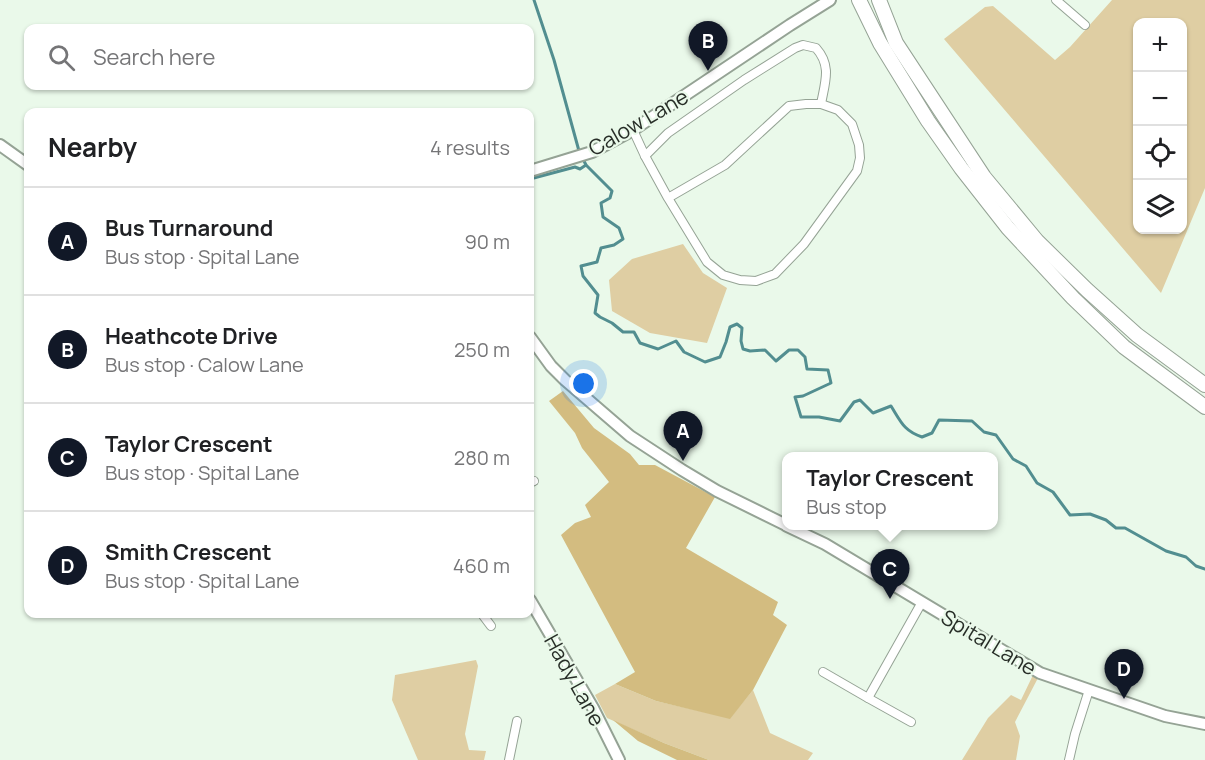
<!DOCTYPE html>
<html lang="en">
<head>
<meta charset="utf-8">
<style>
  :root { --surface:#fff; --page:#f6f6f6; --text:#202124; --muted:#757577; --line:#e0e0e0; --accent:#111827 }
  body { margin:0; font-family:Manrope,sans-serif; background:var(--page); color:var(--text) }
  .controls { position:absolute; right:18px; top:18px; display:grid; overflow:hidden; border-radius:12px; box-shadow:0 2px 4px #0004 }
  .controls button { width:54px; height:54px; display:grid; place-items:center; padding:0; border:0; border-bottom:2px solid var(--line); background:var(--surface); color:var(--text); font:30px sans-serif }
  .you { position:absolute; left:584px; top:384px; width:21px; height:21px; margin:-15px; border:4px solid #fff; border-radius:50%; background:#1a73e8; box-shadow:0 0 0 9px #1a73e833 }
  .badge { display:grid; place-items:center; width:39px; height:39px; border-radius:50%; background:var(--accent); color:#fff; font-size:20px; font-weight:700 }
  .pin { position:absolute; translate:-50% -50px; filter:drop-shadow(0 2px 3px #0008) }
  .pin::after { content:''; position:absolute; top:32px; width:21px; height:18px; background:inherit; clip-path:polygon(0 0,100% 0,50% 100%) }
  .popup { position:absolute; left:782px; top:452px; width:216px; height:78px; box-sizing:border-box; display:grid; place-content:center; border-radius:12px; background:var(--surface); filter:drop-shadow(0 2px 4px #0005); font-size:20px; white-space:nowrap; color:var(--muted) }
  .popup b { font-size:22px; color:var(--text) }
  .popup::after { content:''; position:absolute; left:50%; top:100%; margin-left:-12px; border:12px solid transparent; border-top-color:var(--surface) }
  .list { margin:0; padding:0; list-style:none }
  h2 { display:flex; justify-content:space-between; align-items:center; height:78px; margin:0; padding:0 24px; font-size:26px }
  h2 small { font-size:20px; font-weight:400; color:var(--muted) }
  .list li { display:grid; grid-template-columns:39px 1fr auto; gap:18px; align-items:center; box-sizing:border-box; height:108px; padding:0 24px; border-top:2px solid var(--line) }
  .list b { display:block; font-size:22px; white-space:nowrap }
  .list p { margin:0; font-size:20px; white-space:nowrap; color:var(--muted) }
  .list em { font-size:20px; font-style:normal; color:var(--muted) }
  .icon { flex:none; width:33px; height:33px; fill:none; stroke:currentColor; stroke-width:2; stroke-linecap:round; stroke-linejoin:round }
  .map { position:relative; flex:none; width:1205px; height:760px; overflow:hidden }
  .search { position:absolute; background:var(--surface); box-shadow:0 2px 4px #0004; left:24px; top:24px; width:510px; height:66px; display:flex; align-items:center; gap:15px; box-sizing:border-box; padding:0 21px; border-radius:12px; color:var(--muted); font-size:22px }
  .panel { position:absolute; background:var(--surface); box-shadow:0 2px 4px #0004; left:24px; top:108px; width:510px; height:510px; border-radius:12px }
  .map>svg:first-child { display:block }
</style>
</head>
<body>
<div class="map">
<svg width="1205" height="760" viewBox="0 0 1205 760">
  <rect width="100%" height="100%" fill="#eaf9ea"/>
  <g fill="#dfcea3" fill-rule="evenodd">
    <path d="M 1112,0 L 1205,0 L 1205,188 L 1161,293 L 944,39 L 985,7 L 993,6 L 1055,60 L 1070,47 ZM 1138,22 L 1182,22 L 1182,230 L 1138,230 Z"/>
    <path d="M 683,244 L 703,273 L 727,288 L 707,343 L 650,333 L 612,311 L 609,280 L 632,259 Z"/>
    <path d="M 476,660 L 478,666 L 465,734 L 469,750 L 486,751 L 484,760 L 418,760 L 392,700 L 395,675 Z"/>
    <path d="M 1033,675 L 1038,678 L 1015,722 L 1020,736 L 1016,760 L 962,760 L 988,718 L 1011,695 L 1021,700 Z"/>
    <path d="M 615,684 L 656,701 L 730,718 L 753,690 L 770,733 L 813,753 L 808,760 L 709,760 L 664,743 L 607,718 L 595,695 Z"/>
  </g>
  <g fill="#d3bc80">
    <path d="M 563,391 L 594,428 L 630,454 L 639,465 L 655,465 L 715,497 L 686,548 L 778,602 L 773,615 L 787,625 L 753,690 L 730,719 L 656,701 L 615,684 L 635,672 L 561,535 L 575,523 L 591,517 L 585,505 L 609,482 L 582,448 L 575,433 L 549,401 Z"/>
    <path d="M 613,720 L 664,743 L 709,760 L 677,760 L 638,741 Z"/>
  </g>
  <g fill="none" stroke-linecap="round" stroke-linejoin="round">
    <g stroke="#528e90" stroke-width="3">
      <path d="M 534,0 L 554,60 L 579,151"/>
      <path d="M 584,161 L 586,165 L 612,191 L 610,198 L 601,203 L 603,217 L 619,228 L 623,239 L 614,245 L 601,248 L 597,262 L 581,266 L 583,276 L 598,295 L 595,313 L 600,317 L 612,323 L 623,332 L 634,332 L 640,343 L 658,349 L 676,341 L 684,352 L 705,362 L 720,357 L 726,342 L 730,327 L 737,324 L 742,328 L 741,341 L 743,349 L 750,351 L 765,350 L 776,361 L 789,350 L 798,350 L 805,357 L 807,369 L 828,370 L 831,383 L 803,396 L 795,397 L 801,417 L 819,417 L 840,421 L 854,402 L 860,400 L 873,413 L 891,406 C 901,422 904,431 922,437 L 932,433 L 939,420 L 972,421 L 984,432 L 996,435 L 1013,459 L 1026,466 L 1037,483 L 1053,492 L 1070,515 L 1090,514 L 1106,520 L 1116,528 L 1125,528 L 1166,551 L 1186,557 L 1196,566 L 1205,569"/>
      <path d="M 530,179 L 575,167 L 580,169 L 586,165"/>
    </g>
    <g stroke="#95a395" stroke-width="10">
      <g id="street">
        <path d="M 1056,0 L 1085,25"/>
        <path d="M 633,130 L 645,156 L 668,198 L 707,262 L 723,275 L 740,280 L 756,281 L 775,274 L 804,244 L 857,171 L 860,158 L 859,145 L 852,124 L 838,110 L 821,104 L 806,104 L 789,106 L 725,165 L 668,198"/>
        <path d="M 645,156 L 668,133 L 744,80 L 795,48 L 803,45 L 816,48 C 832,66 825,82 821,104"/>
        <path d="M 530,483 L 534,481"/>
        <path d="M 482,614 L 491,626"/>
        <path d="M 823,672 L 868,698"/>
        <path d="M 911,722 L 868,698 L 922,602"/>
        <path d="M 509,760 L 517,721"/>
        <path d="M 1069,760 L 1075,734 L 1089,690"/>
      </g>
    </g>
    <g stroke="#95a395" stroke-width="14">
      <g id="secondary">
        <path d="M 0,145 L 28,165"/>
        <path d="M 530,171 L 592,152 L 633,130 L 790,25 L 830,0"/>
        <path d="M 530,337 L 551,366 L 565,380 L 630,436 L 682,470 L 717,491 L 786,525"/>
        <path d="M 787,526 L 825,544 L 1040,673 L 1165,716 L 1205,724"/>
        <path d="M 530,600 L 593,708 L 619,760"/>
      </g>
    </g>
    <g stroke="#95a395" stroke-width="16">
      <g id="highway">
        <path d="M 859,0 L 880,43 L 928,121 L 961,168 L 1008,228 L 1073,298 L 1124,347 L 1205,407"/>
        <path d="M 879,0 L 896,43 L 984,177 L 1037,241 L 1087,290 L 1137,335 L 1205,385"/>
      </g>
    </g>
    <use href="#street" stroke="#fff" stroke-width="8"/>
    <use href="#secondary" stroke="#fff" stroke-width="10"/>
    <use href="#highway" stroke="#fff" stroke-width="14"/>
  </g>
  <g text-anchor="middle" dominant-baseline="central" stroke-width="4.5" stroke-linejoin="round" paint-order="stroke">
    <g font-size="21" fill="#282e28" stroke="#eaf9ea">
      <text transform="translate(638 122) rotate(-30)">Calow Lane</text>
      <text transform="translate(989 642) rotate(31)">Spital Lane</text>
      <text transform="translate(575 680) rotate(61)">Hady Lane</text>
    </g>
  </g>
</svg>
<div class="controls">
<button>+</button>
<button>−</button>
<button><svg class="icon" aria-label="locate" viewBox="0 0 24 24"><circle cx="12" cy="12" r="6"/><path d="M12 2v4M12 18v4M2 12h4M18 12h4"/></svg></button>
<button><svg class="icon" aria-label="layers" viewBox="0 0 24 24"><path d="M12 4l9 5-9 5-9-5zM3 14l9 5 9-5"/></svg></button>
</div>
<div class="you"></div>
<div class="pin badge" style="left:683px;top:461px">A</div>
<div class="pin badge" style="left:708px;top:71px">B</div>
<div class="pin badge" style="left:890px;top:599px">C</div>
<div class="popup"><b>Taylor Crescent</b>Bus stop</div>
<div class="pin badge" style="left:1124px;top:699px">D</div>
<div class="search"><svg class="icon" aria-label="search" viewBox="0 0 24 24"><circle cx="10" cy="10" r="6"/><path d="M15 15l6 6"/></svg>Search here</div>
<section class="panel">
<h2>Nearby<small>4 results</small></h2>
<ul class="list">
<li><span class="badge">A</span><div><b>Bus Turnaround</b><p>Bus stop · Spital Lane</p></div><em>90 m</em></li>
<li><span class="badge">B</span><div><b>Heathcote Drive</b><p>Bus stop · Calow Lane</p></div><em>250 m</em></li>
<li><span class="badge">C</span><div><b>Taylor Crescent</b><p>Bus stop · Spital Lane</p></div><em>280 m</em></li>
<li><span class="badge">D</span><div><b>Smith Crescent</b><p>Bus stop · Spital Lane</p></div><em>460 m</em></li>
</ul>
</section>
</div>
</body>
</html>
